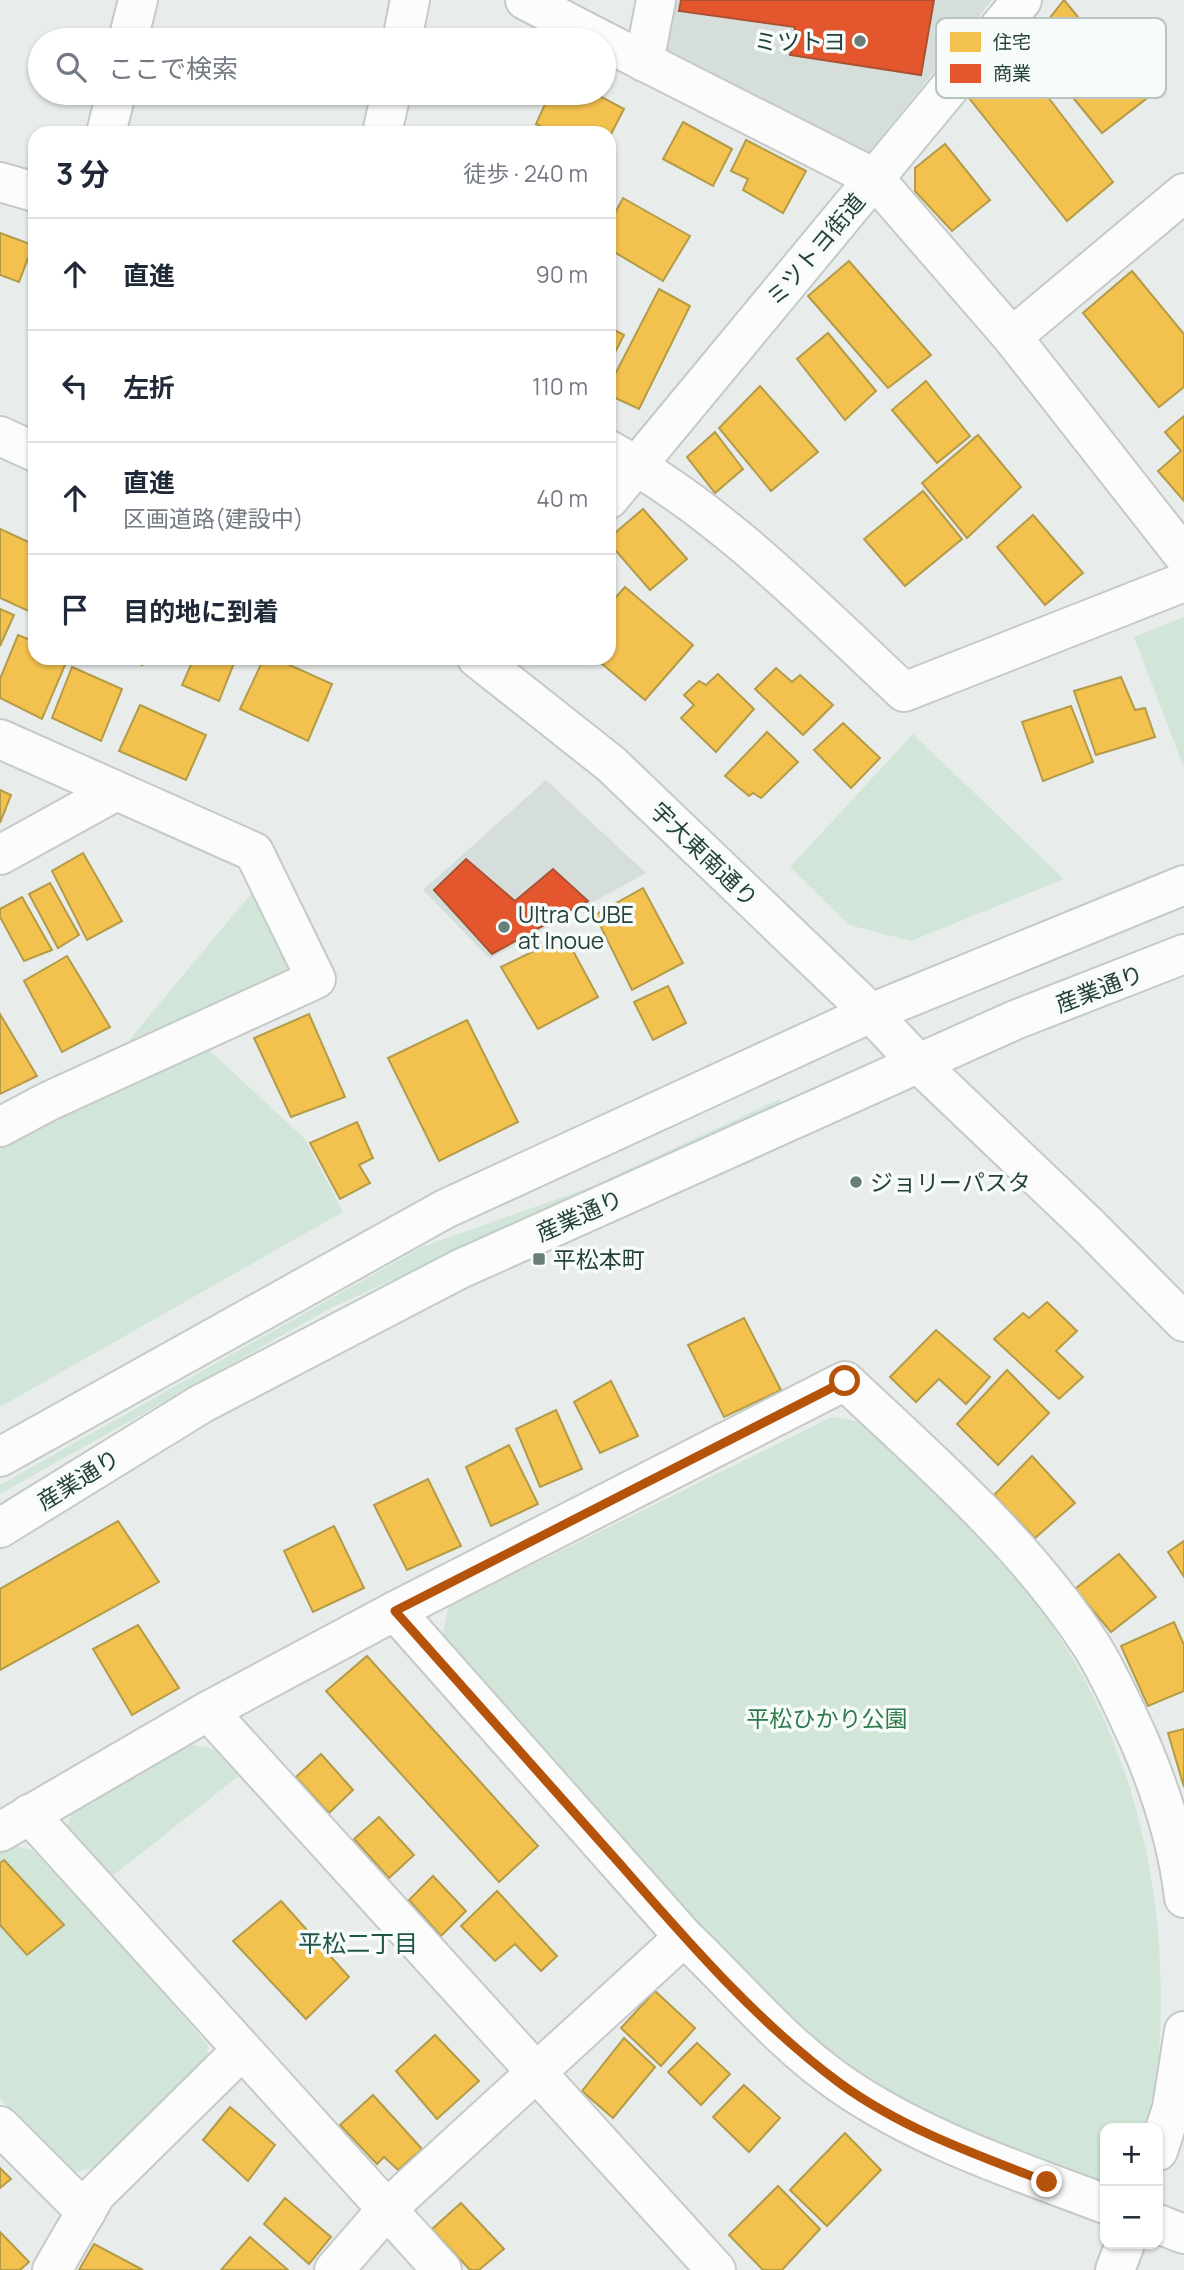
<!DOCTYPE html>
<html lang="ja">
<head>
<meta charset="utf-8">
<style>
  :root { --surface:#fff; --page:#f6f6f7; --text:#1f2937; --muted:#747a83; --line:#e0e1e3 }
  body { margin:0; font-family:Manrope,"Noto Sans JP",sans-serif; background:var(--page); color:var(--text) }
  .controls { position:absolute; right:21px; bottom:21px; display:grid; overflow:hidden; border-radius:14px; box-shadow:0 2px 5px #0004 }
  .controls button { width:63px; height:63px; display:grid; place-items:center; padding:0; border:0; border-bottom:2px solid var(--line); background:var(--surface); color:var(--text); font:35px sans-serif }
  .stop { position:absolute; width:21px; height:21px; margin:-16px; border:5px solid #b45309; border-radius:50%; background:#fff }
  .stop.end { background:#b45309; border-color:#fff; box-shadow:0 2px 7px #0008 }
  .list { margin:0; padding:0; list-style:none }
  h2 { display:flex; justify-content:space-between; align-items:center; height:91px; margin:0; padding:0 28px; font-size:30px }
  h2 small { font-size:23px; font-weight:400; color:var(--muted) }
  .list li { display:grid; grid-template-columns:46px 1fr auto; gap:21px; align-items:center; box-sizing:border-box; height:112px; padding:0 28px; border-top:2px solid var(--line) }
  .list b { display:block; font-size:26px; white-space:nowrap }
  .list p { margin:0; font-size:23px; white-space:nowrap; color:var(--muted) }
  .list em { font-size:23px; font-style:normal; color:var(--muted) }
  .icon { flex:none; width:38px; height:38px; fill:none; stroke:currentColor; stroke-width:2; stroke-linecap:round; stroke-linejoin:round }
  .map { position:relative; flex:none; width:1184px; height:2270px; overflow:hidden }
  .search { position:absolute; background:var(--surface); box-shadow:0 2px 5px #0004; left:28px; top:28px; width:588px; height:77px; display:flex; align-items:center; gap:18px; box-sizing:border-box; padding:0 24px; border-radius:38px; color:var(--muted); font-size:26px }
  .panel { position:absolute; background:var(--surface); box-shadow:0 2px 5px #0004; left:28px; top:126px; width:588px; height:539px; border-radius:21px }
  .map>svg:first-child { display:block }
</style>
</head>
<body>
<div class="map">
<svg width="1184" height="2270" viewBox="0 0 1184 2270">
  <rect width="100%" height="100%" fill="#e8edeb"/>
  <g fill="#d6dedb">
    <path d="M 673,0 L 992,0 L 869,152 L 854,150 L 663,53 Z"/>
    <path d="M 546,780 L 646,873 L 490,959 L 423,890 Z"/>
  </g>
  <g fill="#d1e6d8">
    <path d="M 1184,617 L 1184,768 L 1134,637 Z"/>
    <path d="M 913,734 L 1064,879 L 911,941 L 849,925 L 790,867 Z"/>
    <path d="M 254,890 L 290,962 L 286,973 L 120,1051 Z"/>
    <path d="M 208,1049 L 305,1139 L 343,1212 L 0,1407 L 0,1146 L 66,1109 Z"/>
    <path d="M 780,1099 L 781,1103 L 331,1308 L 0,1494 L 0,1485 L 422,1247 L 588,1188 Z"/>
    <path d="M 832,1417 L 860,1422 C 906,1467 957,1511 1000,1559 C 1140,1714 1184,1924 1150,2128 L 1105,2128 L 1105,2189 L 956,2127 L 853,2071 L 820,2045 L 728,1959 L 441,1642 L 449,1606 Z"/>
    <path d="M 191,1745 L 215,1749 L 240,1775 L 110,1878 L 67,1828 L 73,1809 Z"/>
    <path d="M 6,1844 L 32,1850 L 99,1920 L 208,2045 L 207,2065 L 96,2168 L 72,2172 L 0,2099 L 0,1847 Z"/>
  </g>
  <g fill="#f2c14e" stroke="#b49b48" stroke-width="2">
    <path d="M 1064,0 L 1146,99 L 1102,133 L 1029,44 Z"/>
    <path d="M 1015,54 L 1113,182 L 1067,221 L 969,98 Z"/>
    <path d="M 550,93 L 594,93 L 624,109 L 609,138 L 609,133 L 553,133 L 536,124 Z"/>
    <path d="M 683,122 L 732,149 L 713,186 L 663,159 Z"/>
    <path d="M 746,140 L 806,171 L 783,213 L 743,190 L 748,179 L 731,171 Z"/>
    <path d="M 945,144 L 990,200 L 952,231 L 915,191 L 915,168 Z"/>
    <path d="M 623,198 L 690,236 L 663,281 L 609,249 L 609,224 Z"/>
    <path d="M 0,233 L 33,245 L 19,282 L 0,275 Z"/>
    <path d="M 849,261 L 931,355 L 888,388 L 808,296 Z"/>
    <path d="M 1132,271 L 1184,334 L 1184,387 L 1159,407 L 1083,313 Z"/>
    <path d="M 659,289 L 690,306 L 639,409 L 609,395 L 609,386 Z"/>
    <path d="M 609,327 L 624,335 L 609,364 Z"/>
    <path d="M 828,333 L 876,391 L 845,420 L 797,359 Z"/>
    <path d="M 926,381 L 970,436 L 937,463 L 892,410 Z"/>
    <path d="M 760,386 L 818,452 L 771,491 L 719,428 Z"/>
    <path d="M 1184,416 L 1184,501 L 1158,471 L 1181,451 L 1165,432 Z"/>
    <path d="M 715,432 L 743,469 L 715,493 L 687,457 Z"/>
    <path d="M 978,435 L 1021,487 L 967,538 L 922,483 Z"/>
    <path d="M 923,491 L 962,539 L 905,586 L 864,539 Z"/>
    <path d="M 643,509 L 687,559 L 650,590 L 609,543 L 609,538 Z"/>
    <path d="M 1033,515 L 1083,573 L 1045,605 L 997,547 Z"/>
    <path d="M 0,529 L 35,545 L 35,614 L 0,598 Z"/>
    <path d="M 625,587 L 693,645 L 645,700 L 595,658 L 609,658 L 609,605 Z"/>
    <path d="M 0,609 L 14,615 L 0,646 Z"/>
    <path d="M 18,635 L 35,642 L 35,658 L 68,658 L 42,719 L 0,698 L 0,679 Z"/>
    <path d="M 127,658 L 144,658 L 142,665 Z"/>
    <path d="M 194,658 L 236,658 L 219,701 L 182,685 Z"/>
    <path d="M 264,658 L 274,658 L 332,684 L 308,741 L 240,709 Z"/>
    <path d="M 72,667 L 122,689 L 101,741 L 52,718 Z"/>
    <path d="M 776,668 L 792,682 L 800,675 L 833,705 L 803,735 L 755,689 Z"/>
    <path d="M 718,674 L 754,709 L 716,752 L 681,718 L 694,705 L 684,695 L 699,681 L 706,685 Z"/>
    <path d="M 1121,677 L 1135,710 L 1145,708 L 1155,737 L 1096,755 L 1074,691 Z"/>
    <path d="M 140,705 L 206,735 L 186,780 L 119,751 Z"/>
    <path d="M 1071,706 L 1093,762 L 1043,781 L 1022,722 Z"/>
    <path d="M 843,723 L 880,758 L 851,788 L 814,750 Z"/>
    <path d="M 767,732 L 798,762 L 761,798 L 753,793 L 749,796 L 725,776 Z"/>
    <path d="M 0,790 L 11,795 L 0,823 Z"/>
    <path d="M 83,853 L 122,921 L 87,940 L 52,871 Z"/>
    <path d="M 50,883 L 79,935 L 58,948 L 29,894 Z"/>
    <path d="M 643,888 L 683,963 L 632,990 L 595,915 Z"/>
    <path d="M 22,897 L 52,950 L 24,961 L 0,917 L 0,909 Z"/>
    <path d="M 565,936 L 598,997 L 538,1029 L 501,967 Z"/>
    <path d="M 67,956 L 110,1027 L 62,1052 L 24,981 Z"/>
    <path d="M 668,986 L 686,1023 L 653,1040 L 634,1002 Z"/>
    <path d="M 0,1014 L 37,1076 L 0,1094 Z"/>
    <path d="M 309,1014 L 345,1097 L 291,1117 L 254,1038 Z"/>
    <path d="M 467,1020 L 518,1122 L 439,1161 L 388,1058 Z"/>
    <path d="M 357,1122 L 373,1158 L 359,1165 L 370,1183 L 340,1199 L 310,1143 Z"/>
    <path d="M 1047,1302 L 1077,1331 L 1056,1351 L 1083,1377 L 1059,1399 L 994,1339 L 1023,1313 L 1029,1318 Z"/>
    <path d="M 744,1318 L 781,1390 L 724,1417 L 688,1345 Z"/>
    <path d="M 936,1330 L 990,1377 L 966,1404 L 939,1379 L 916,1402 L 890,1377 Z"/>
    <path d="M 1007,1370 L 1049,1413 L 998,1465 L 957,1424 Z"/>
    <path d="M 611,1381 L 638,1436 L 600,1453 L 574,1402 Z"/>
    <path d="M 556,1410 L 582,1469 L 540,1487 L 516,1429 Z"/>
    <path d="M 509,1445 L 538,1504 L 491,1526 L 466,1467 Z"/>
    <path d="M 1032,1456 L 1075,1503 L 1035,1538 L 994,1495 Z"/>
    <path d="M 428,1479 L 461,1546 L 407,1570 L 374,1505 Z"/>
    <path d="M 118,1521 L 159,1582 L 0,1670 L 0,1589 Z"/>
    <path d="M 334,1526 L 364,1588 L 313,1612 L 284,1551 Z"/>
    <path d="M 1184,1541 L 1184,1577 L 1168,1552 Z"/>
    <path d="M 1119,1554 L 1156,1597 L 1111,1632 L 1075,1589 Z"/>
    <path d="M 1174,1622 L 1184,1645 L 1184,1691 L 1148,1706 L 1121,1646 Z"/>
    <path d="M 138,1625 L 179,1688 L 132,1715 L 93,1649 Z"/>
    <path d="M 367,1656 L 538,1846 L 499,1882 L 326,1691 Z"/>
    <path d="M 1184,1729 L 1184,1787 L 1168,1733 Z"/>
    <path d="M 321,1754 L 353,1790 L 329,1813 L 296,1777 Z"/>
    <path d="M 379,1817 L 414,1855 L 389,1878 L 354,1839 Z"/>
    <path d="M 4,1860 L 64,1925 L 27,1955 L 0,1925 L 0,1863 Z"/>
    <path d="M 433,1876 L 466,1911 L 441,1936 L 409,1900 Z"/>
    <path d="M 497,1891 L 557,1956 L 541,1971 L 515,1944 L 495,1961 L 461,1926 Z"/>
    <path d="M 281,1901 L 349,1977 L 306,2019 L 233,1941 Z"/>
    <path d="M 655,1991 L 695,2028 L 661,2066 L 621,2028 Z"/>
    <path d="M 435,2035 L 479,2081 L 437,2119 L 396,2071 Z"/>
    <path d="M 624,2038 L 655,2067 L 613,2118 L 582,2091 Z"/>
    <path d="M 697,2043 L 730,2074 L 701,2105 L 668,2072 Z"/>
    <path d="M 744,2085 L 780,2118 L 749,2152 L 713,2117 Z"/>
    <path d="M 373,2095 L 422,2149 L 398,2170 L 384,2157 L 377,2164 L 340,2125 Z"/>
    <path d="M 230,2107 L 275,2145 L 248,2181 L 203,2140 Z"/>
    <path d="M 845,2133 L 881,2170 L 827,2226 L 790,2190 Z"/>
    <path d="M 0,2168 L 11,2179 L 0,2188 Z"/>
    <path d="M 778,2186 L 820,2229 L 782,2270 L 763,2270 L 729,2235 Z"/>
    <path d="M 285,2198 L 331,2237 L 309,2264 L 264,2224 Z"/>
    <path d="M 461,2203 L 504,2249 L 479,2270 L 470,2270 L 432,2229 Z"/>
    <path d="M 0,2232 L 29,2262 L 20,2270 L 0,2270 Z"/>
    <path d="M 250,2237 L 288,2270 L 221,2270 Z"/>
    <path d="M 94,2244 L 143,2270 L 79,2270 Z"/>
  </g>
  <g fill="#e4572e" stroke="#aa5132" stroke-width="2">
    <path d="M 681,0 L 934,0 L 921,75 L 790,55 L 795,27 L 679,11 Z"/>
    <path d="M 466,859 L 515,901 L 553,869 L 588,901 L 492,954 L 434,890 Z"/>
  </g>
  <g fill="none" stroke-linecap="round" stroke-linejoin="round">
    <g stroke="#c5cac8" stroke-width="42">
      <g id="street">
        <path d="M 525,0 L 602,40"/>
        <path d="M 128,40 L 138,0"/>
        <path d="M 402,40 L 410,0"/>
        <path d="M 604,41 L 874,178 L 1012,337 L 1184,556"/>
        <path d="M 644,62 L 656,0"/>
        <path d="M 106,133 L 116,93"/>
        <path d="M 382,133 L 391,93"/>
        <path d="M 0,182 L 35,192"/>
        <path d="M 1012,337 L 1184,193"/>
        <path d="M 609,450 C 721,511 812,606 904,692 L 1184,582"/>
        <path d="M 0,739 L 254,852 L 316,979 L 49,1101 L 0,1127"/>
        <path d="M 0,855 L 116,791"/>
        <path d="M 208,1711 L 716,2270"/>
        <path d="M 29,1814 L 442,2270"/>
        <path d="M 0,1832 L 208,1711 L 395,1611"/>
        <path d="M 684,1937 C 737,1987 783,2045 844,2086 C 923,2140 1016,2170 1105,2204"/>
        <path d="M 0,2126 L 86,2212"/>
        <path d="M 1158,2151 L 1172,2108 L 1184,2031"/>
        <path d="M 1158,2224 L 1184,2234"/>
        <path d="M 52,2270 L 96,2194 L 241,2051"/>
        <path d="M 334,2270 L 388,2208 L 684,1937 L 395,1611 L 845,1381 C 932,1463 1026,1544 1091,1645 C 1110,1675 1124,1708 1139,1740 C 1161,1791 1178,1843 1184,1898"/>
        <path d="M 1115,2270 L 1125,2244"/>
      </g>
    </g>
    <g stroke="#c3cbc8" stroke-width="42">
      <g id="secondary">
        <path d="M 0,436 L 35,452"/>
        <path d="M 609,499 L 1022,0"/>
        <path d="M 477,658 L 611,764 L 871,1013 L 919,1064 L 1090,1227 L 1184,1322"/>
        <path d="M 0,1457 L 445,1209 L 871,1013 L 1184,885"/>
        <path d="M 0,1528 L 201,1404 L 460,1269 L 1015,1020 L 1184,954"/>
      </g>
    </g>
    <use href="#street" stroke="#fcfcfc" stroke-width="38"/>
    <use href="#secondary" stroke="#fcfcfc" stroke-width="38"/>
  </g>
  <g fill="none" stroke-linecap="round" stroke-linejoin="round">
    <path stroke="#b45309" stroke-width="9" d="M 845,1381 L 395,1611 C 470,1695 545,1780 620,1864 C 688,1942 758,2023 841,2084 C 903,2129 977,2155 1047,2182"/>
  </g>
  <g fill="#697e78" stroke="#f7fbf9" stroke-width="2.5">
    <circle cx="860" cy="41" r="7"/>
    <circle cx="504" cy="927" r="7"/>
    <circle cx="856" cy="1182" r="7"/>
    <rect x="532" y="1252" width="14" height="14" rx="3.5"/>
  </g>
  <g text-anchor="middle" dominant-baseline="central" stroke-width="7" stroke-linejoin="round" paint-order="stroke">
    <g font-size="23" fill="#24423a" stroke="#f7fbf9" text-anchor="start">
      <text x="846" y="41" text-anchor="end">ミツトヨ</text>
      <text x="518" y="914">Ultra CUBE<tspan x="518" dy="26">at Inoue</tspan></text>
      <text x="870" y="1182">ジョリーパスタ</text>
      <text x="553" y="1259">平松本町</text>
    </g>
    <g font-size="23" fill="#24423a" stroke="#f7fbf9">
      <text transform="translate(815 249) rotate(-50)">ミツトヨ街道</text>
      <text transform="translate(705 854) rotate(44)">宇大東南通り</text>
      <text transform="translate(1099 988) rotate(-21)">産業通り</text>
      <text transform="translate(579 1215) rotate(-24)">産業通り</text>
      <text transform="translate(78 1479) rotate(-32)">産業通り</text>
    </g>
    <g font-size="23" fill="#2d7a4b" stroke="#f7fbf9">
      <text x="827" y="1718">平松ひかり公園</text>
    </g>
    <g font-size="24" fill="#1f5548" stroke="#f7fbf9">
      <text x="358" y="1942">平松二丁目</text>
    </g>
  </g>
  <rect x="936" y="18" width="230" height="80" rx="10" fill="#f7fbf9" stroke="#b8c4c0" stroke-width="2"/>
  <rect x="950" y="32" width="31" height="20" fill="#f2c14e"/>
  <rect x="950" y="64" width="31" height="19" fill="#e4572e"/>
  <g font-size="19" fill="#24423a">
    <text x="993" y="49">住宅</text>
    <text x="993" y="80">商業</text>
  </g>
</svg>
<div class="controls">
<button>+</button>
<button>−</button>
</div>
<div class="stop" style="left:845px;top:1381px"></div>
<div class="stop end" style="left:1047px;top:2182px"></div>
<div class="search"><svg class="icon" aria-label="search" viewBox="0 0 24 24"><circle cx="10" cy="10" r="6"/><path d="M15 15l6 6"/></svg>ここで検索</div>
<section class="panel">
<h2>3 分<small>徒歩 · 240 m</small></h2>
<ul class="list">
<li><svg class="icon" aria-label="ahead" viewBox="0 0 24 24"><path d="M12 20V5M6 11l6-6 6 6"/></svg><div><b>直進</b></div><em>90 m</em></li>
<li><svg class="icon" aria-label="left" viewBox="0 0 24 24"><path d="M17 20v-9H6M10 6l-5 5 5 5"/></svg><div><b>左折</b></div><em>110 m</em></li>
<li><svg class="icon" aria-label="ahead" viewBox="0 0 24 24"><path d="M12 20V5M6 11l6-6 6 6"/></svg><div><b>直進</b><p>区画道路(建設中)</p></div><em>40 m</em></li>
<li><svg class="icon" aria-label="arrive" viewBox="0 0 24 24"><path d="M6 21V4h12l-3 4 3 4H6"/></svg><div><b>目的地に到着</b></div></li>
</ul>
</section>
</div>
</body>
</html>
